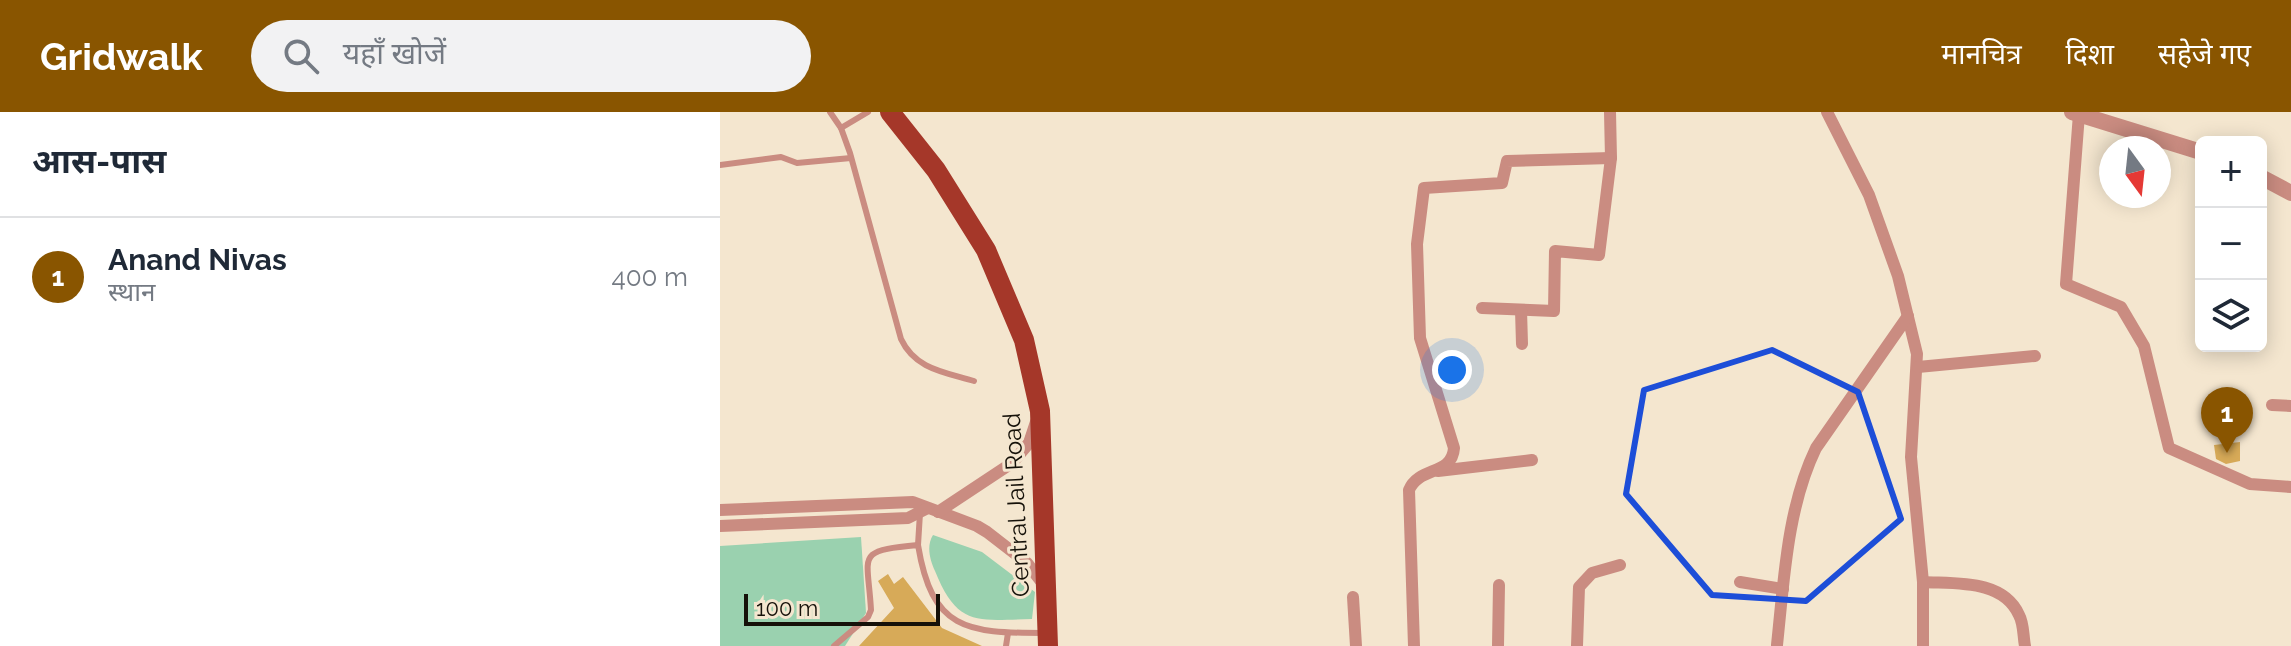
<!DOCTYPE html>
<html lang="hi">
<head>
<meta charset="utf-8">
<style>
  :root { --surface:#fff; --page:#f2f2f3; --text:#1f2937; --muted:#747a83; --line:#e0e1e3; --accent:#895500 }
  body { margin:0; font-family:Raleway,"Noto Sans Devanagari",sans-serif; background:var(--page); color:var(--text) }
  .controls { position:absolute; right:24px; top:24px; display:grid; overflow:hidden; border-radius:12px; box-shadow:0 4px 20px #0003 }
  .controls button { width:72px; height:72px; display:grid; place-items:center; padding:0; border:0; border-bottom:2px solid var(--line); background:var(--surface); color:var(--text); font:40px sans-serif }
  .compass { position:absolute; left:1379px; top:24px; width:72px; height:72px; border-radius:50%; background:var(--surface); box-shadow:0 4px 20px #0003; rotate:165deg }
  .scale { position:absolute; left:24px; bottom:20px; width:196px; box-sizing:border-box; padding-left:8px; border:4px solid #151109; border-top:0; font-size:22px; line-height:28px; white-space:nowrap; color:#151109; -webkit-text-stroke:6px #f4e6cf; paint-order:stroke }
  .you { position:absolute; left:732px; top:258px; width:28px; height:28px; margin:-20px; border:6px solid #fff; border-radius:50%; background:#1a73e8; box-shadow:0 0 0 12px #1a73e833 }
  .badge { display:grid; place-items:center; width:52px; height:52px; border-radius:50%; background:var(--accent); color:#fff; font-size:26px; font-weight:700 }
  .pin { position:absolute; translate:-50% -66px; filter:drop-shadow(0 2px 4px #0008) }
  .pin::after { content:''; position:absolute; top:42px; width:28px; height:24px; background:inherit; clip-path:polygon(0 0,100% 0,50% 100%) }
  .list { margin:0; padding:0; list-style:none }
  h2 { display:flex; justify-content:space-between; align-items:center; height:104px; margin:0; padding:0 32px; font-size:34px }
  h2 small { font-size:26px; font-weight:400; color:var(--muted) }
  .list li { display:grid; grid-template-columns:52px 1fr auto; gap:24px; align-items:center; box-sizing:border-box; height:120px; padding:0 32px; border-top:2px solid var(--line) }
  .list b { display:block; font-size:30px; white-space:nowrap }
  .list p { margin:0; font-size:26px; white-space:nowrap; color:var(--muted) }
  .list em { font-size:26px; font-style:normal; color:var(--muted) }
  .icon { flex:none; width:44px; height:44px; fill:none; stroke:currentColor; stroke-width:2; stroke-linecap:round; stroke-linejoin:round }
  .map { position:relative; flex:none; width:1571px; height:534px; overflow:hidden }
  header { display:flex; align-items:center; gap:48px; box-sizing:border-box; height:112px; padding:0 40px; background:var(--accent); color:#fff }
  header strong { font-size:38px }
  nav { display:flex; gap:44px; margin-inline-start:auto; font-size:28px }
  .search { width:560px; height:72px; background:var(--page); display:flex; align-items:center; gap:20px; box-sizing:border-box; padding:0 28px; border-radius:44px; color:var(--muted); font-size:30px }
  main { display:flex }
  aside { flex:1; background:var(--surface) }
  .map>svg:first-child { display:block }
</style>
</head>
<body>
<header>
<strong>Gridwalk</strong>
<div class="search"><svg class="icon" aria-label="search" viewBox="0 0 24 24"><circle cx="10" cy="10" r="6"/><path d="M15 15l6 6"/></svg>यहाँ खोजें</div>
<nav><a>मानचित्र</a><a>दिशा</a><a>सहेजे गए</a></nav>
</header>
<main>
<aside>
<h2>आस-पास<small></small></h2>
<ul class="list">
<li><span class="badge">1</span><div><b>Anand Nivas</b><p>स्थान</p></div><em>400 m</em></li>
</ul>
</aside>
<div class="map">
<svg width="1571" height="534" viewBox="0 0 1571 534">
  <rect width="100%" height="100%" fill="#f4e6cf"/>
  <g fill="#9ad1af">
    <path d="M 213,423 L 262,440 L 315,480 L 312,507 C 258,508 238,516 215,459 C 210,448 206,434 213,423 Z"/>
    <path d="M 141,425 L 146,501 L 125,534 L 0,534 L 0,434 Z"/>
  </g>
  <g fill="#d7aa58">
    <path d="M 1520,330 L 1520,349 L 1506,352 L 1496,347 L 1494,333 Z"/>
    <path d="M 168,462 L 174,472 L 183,465 L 222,516 L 262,534 L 139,534 L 174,496 L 158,469 Z"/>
  </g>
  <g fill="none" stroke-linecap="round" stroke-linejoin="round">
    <g stroke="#ca8c81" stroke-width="6">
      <path d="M 110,0 L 121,16 L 130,41 L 181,227 C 195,257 224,260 254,269"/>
      <path d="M 121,16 L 148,0"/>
      <path d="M 0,53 L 61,45 L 77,51 L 131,46"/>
      <path d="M 198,433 L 200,401"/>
      <path d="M 114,534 L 148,505 L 151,498 C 148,442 134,439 198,433 C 212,518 246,521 324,521"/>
      <path d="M 286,534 L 288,521"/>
    </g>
    <g stroke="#ca8c81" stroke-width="12">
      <path d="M 1107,0 L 1149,83 L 1178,164 L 1197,242 L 1191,345 L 1203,470 L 1203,534"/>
      <path d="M 1359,2 L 1346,172 L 1401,195 L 1424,234 L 1449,336 L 1530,372 L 1571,375"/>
      <path d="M 762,196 L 834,199 L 835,139 L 879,143 L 891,46 L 890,0"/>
      <path d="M 801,198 L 802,232"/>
      <path d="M 1198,255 L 1315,244"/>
      <path d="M 1552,293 L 1571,294"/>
      <path d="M 718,359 L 812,348"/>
      <path d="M 0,398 L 193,390 L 257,414 L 267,420 L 307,451 L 324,473"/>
      <path d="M 218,400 L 292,351 L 309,331 L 316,310"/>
      <path d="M 0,414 L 188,406 L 206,397"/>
      <path d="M 1020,470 L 1063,477"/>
      <path d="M 1203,470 C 1235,472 1283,467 1299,503 C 1304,512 1303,524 1305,534"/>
      <path d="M 633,485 L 636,534"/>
      <path d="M 1057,533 C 1064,468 1067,396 1096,336 L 1188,204"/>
      <path d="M 694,534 L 689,378 C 699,354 732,364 734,336 L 700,226 L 697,132 L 704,76 L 782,71 L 787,49 L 891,46"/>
      <path d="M 778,534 L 779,473"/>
      <path d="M 857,534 L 859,475 L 872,461 L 900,453"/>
    </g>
    <g stroke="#ca8c81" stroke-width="16">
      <path d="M 1352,0 L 1481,40"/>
      <path d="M 1541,65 L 1571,81"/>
    </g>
    <path stroke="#a53729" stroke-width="20" d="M 170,0 L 216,58 L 266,138 L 304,228 L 320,299 L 328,534"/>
  </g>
  <path fill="none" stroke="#1d4ed8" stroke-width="6" stroke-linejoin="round" d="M 1052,238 L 1138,280 L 1181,407 L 1086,489 L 992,483 L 906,382 L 924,278 Z"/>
  <g text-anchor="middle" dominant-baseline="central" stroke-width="6" stroke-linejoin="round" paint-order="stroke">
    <g font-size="24" fill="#151109" stroke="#f4e6cf">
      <text transform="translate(296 393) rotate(-93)">Central Jail Road</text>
    </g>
  </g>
</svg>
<div class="controls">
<button>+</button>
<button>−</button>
<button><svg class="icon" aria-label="layers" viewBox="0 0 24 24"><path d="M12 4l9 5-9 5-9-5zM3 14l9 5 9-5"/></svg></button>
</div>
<svg class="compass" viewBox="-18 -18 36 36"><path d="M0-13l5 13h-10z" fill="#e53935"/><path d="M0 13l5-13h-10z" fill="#747a83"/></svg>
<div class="scale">100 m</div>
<div class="you"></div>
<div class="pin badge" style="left:1507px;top:341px">1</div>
</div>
</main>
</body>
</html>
